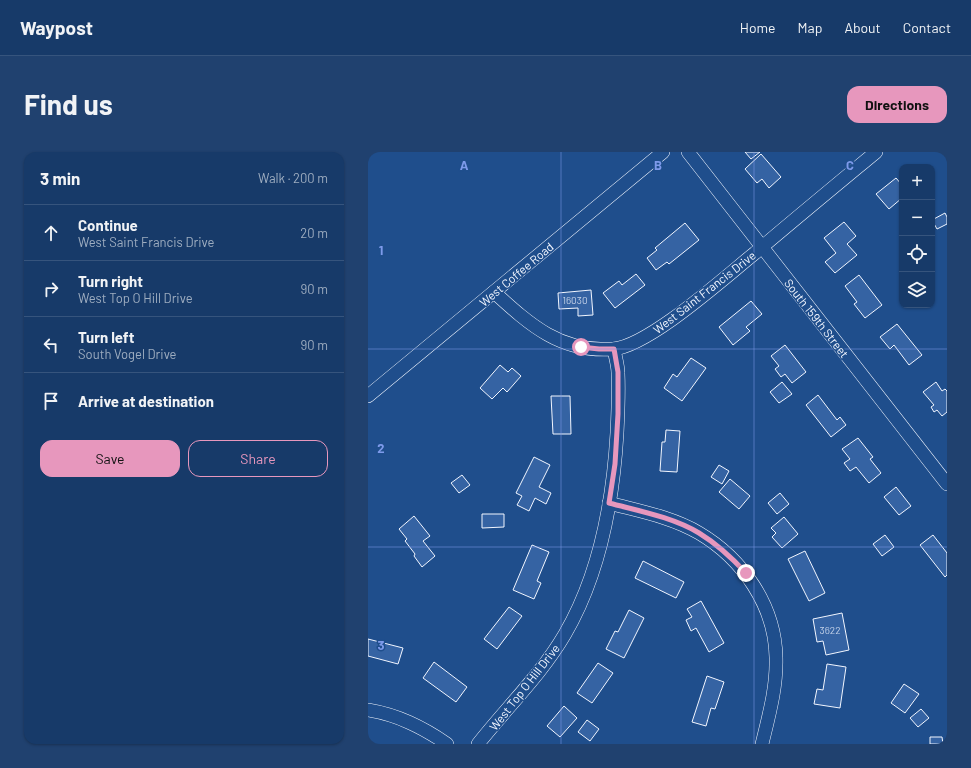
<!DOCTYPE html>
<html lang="en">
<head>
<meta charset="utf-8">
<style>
  :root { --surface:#173a69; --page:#20416f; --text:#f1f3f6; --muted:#9eadc0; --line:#36547d; --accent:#e797bd }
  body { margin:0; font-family:Barlow,sans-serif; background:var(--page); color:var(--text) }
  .controls { position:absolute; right:12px; top:12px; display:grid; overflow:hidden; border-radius:8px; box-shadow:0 1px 3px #0004 }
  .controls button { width:36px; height:36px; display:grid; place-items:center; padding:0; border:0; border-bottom:1px solid var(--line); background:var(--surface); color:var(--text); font:20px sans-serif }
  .stop { position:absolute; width:12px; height:12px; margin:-9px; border:3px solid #e797bd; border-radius:50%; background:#fff }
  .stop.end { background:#e797bd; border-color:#fff; box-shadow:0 1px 4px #0008 }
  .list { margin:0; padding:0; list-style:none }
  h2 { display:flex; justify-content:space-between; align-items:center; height:52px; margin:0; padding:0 16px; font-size:17px }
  h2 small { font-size:13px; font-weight:400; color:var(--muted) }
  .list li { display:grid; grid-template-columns:26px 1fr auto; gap:12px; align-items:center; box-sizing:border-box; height:56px; padding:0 16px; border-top:1px solid var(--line) }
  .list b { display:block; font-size:15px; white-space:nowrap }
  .list p { margin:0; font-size:13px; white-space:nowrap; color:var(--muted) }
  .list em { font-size:13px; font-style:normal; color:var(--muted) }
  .actions { display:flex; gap:8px; padding:12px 16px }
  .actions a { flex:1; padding:9px 0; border:1px solid var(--accent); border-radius:12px; text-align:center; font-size:14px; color:var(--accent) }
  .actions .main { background:var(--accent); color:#111 }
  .icon { flex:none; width:22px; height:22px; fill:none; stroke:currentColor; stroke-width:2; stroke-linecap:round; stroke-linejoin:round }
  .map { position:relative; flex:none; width:579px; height:592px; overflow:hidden; border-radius:12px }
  header { display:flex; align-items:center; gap:24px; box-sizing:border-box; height:56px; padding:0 20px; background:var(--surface); border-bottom:1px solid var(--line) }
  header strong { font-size:19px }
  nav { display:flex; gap:22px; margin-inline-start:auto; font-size:14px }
  .intro { display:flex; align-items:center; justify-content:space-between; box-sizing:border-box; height:96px; padding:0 24px }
  h1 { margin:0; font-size:28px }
  .button { padding:10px 18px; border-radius:12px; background:var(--accent); color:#111; font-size:14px; font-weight:700 }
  main { display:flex; gap:24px; padding:0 24px }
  aside { flex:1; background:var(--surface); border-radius:12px; box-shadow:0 1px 3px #0004 }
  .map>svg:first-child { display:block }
</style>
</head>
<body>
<header>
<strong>Waypost</strong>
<nav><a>Home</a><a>Map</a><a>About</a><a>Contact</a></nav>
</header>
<div class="intro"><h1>Find us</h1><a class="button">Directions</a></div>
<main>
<aside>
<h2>3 min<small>Walk · 200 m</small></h2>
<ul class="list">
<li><svg class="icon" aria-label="ahead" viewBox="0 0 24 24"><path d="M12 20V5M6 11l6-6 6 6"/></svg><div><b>Continue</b><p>West Saint Francis Drive</p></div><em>20 m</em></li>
<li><svg class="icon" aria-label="right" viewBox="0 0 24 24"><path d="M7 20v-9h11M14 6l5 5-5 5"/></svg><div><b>Turn right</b><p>West Top O Hill Drive</p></div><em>90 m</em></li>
<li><svg class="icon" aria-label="left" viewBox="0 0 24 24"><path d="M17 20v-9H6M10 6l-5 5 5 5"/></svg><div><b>Turn left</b><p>South Vogel Drive</p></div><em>90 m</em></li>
<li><svg class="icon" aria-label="arrive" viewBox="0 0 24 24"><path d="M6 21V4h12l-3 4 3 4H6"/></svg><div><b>Arrive at destination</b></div></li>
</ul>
<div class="actions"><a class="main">Save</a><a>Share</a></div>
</aside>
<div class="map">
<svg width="579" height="592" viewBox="0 0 579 592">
  <rect width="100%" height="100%" fill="#1f4e8c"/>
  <g fill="#3563a3" stroke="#f2f6ff">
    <path d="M 377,0 L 392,0 L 383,7 Z"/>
    <path d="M 393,2 L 413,25 L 401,36 L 394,27 L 389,31 L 377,17 Z"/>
    <path d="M 528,26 L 534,33 L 534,46 L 521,57 L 508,42 Z"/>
    <path d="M 577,61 L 579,65 L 579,72 L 569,77 L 564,68 Z"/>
    <path d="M 476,70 L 488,84 L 479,92 L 489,103 L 467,121 L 457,110 L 468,101 L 456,86 Z"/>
    <path d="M 317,71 L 331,88 L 301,112 L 299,110 L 288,118 L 279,106 L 289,98 L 287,96 Z"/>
    <path d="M 268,122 L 277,133 L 247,156 L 235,141 L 251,129 L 254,133 Z"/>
    <path d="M 491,123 L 514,153 L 497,166 L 486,152 L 489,150 L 477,134 Z"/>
    <path d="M 223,138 L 225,163 L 210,164 L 210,156 L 191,157 L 190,141 Z"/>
    <path d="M 383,149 L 394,162 L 378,175 L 382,179 L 365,193 L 351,175 Z"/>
    <path d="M 529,172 L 554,203 L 541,213 L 526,193 L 522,197 L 512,185 Z"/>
    <path d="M 417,193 L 438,220 L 424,231 L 417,222 L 413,225 L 407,217 L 411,214 L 403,204 Z"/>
    <path d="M 323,206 L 338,216 L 314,249 L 296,236 L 305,222 L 309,225 Z"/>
    <path d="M 132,213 L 140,220 L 144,216 L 153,224 L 139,240 L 135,236 L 124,247 L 112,236 Z"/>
    <path d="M 414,230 L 424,242 L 411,251 L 402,240 Z"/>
    <path d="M 568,230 L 574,239 L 577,237 L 579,239 L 579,260 L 574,264 L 569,258 L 566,260 L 563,255 L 566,253 L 555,240 Z"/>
    <path d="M 450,243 L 469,268 L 472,265 L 478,273 L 463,285 L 438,253 Z"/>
    <path d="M 183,244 L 202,244 L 203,282 L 185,282 Z"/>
    <path d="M 298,278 L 312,279 L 309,320 L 292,319 L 294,290 L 297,290 Z"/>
    <path d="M 490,286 L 505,305 L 502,307 L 513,321 L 501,331 L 488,315 L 482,319 L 476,311 L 482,307 L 474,297 Z"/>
    <path d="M 166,305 L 182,313 L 171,335 L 183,341 L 178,352 L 167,346 L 161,359 L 149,353 L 154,344 L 148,341 Z"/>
    <path d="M 351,313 L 361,319 L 354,332 L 343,325 Z"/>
    <path d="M 94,323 L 102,333 L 91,341 L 83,331 Z"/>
    <path d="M 362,327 L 382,344 L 371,357 L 351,340 Z"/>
    <path d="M 528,335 L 543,354 L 531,363 L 516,345 Z"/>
    <path d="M 412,341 L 421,352 L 409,362 L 400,351 Z"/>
    <path d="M 114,362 L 136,362 L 136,375 L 114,376 Z"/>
    <path d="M 46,364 L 62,384 L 55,389 L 67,404 L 54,415 L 46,404 L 47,402 L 37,389 L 39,387 L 31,377 Z"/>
    <path d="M 416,365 L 430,382 L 414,396 L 404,385 L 408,381 L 403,376 Z"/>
    <path d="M 517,383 L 526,395 L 514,404 L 505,392 Z"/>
    <path d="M 565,383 L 579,401 L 579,423 L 577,425 L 552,393 Z"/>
    <path d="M 164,393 L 181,400 L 169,429 L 173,431 L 166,447 L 145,438 Z"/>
    <path d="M 437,399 L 457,441 L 441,449 L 420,407 Z"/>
    <path d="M 275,409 L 316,430 L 308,446 L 267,426 Z"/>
    <path d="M 333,449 L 356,491 L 341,500 L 328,476 L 323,479 L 318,468 L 324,465 L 319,457 Z"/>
    <path d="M 141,455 L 154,464 L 129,497 L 116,487 Z"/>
    <path d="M 261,458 L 276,466 L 256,506 L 238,497 L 247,479 L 250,480 Z"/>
    <path d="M 474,461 L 481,498 L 458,503 L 455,489 L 449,490 L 445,467 Z"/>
    <path d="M 0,487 L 35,496 L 30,512 L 0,504 Z"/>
    <path d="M 66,510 L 99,535 L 88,550 L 55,526 Z"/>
    <path d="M 230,511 L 245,521 L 224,551 L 209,541 Z"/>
    <path d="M 459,512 L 478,515 L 472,556 L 446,552 L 449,537 L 455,538 Z"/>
    <path d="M 339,524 L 356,530 L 347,557 L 343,556 L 338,574 L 324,570 Z"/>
    <path d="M 536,532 L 551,542 L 537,561 L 523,551 Z"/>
    <path d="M 196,554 L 209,566 L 192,585 L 179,574 Z"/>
    <path d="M 553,557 L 561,566 L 550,575 L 542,566 Z"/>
    <path d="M 219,568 L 231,577 L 222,589 L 210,580 Z"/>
    <path d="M 562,585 L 574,585 L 575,592 L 579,592 L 562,592 Z"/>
  </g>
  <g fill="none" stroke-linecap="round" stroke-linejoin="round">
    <g stroke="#f2f6ff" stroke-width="14">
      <g id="minor">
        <path d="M 320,0 L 579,332"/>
        <path d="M 126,140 C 162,173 193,201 245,197 C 281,194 357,125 387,101 C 427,67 467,34 508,0"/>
        <path d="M 0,244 L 295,0"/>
        <path d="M 241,351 C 271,359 304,365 331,381 C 375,407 407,454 408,505 C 409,535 401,563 394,592"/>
        <path d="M 0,558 C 30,563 54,575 79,592"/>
        <path d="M 110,592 C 139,555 173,523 197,482 C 232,422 245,350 249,281 C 250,261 251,241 250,221 C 250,213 247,204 246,197"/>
      </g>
    </g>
    <use href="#minor" stroke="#1f4e8c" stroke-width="13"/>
  </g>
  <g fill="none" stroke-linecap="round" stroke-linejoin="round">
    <path stroke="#e797bd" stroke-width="5" d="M 213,195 L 231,197 L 246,197 L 250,220 L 250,262 L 247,312 L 241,351 C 271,359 304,365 331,381 C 349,392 364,406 378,421"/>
  </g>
  <path fill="none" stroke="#7d9aea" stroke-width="1" stroke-opacity="0.55" d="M 193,0 L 193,592M 386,0 L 386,592M 0,197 L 579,197M 0,395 L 579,395"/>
  <g text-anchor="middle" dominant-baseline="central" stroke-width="3" stroke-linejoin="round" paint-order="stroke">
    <g font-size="10" fill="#c3d1e8">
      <text x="207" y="148">16030</text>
      <text x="462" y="478">3622</text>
    </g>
    <g font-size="12" fill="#f2f6ff" stroke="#1f4e8c">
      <text transform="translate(148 122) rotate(-40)">West Coffee Road</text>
      <text transform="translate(336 140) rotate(-38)">West Saint Francis Drive</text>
      <text transform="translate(449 166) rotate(52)">South 159th Street</text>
      <text transform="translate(156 535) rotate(-52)">West Top O Hill Drive</text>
    </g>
  </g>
  <g font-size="13" text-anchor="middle" font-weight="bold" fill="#7d9aea" stroke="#1f4e8c" stroke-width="3" stroke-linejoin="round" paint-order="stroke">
    <text x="96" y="18">A</text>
    <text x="290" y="18">B</text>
    <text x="482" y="18">C</text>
    <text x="13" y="103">1</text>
    <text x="13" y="301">2</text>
    <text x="13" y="498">3</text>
  </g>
</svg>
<div class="controls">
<button>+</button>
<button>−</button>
<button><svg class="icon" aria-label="locate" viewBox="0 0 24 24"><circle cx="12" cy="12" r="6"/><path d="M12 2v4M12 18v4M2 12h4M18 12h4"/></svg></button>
<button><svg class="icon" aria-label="layers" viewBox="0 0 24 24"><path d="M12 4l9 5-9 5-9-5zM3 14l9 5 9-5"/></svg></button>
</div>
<div class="stop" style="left:213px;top:195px"></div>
<div class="stop end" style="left:378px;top:421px"></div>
</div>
</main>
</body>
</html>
